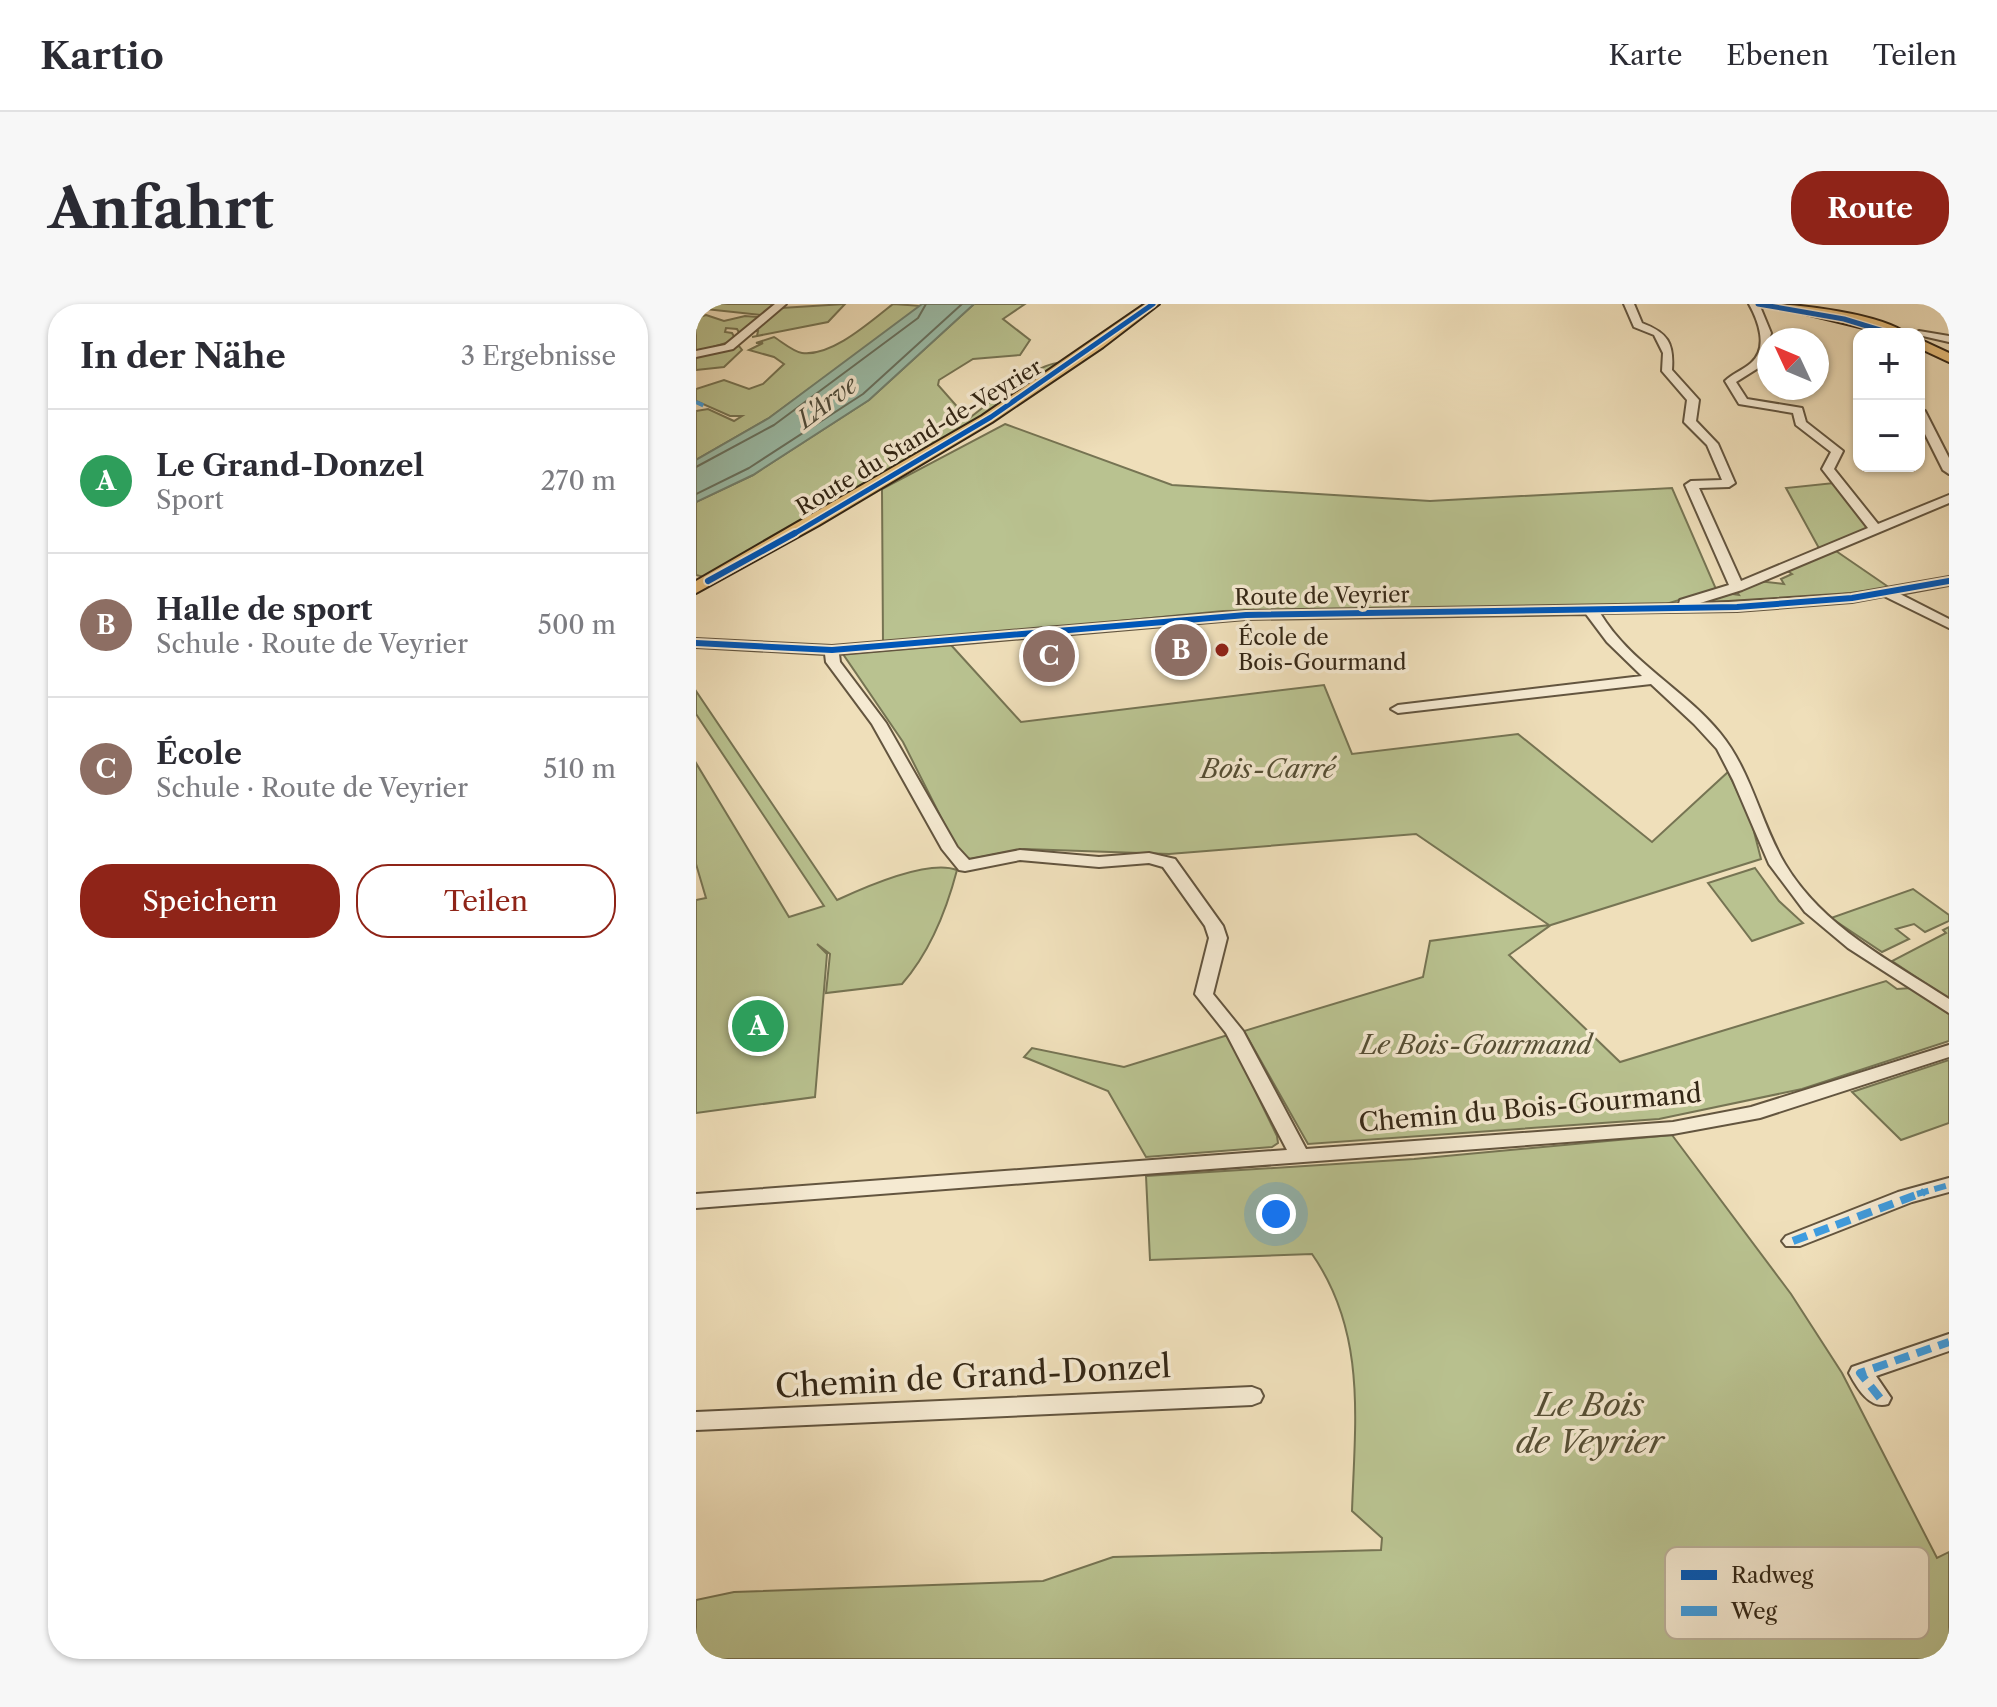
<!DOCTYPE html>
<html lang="de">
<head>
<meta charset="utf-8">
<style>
  :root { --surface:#fff; --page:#f7f7f7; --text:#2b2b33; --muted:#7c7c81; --line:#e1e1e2; --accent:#8f2418 }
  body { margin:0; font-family:"Libre Caslon Text",serif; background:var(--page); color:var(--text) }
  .controls { position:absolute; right:24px; top:24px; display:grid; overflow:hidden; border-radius:16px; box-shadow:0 2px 6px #0004 }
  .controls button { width:72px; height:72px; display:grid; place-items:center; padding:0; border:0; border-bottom:2px solid var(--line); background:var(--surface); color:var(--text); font:40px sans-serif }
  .compass { position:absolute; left:1061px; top:24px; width:72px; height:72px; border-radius:50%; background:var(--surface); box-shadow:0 2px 6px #0004; rotate:314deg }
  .you { position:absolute; left:580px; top:910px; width:28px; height:28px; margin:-20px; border:6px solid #fff; border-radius:50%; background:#1a73e8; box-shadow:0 0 0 12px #1a73e833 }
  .badge { display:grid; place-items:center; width:52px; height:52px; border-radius:50%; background:var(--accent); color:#fff; font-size:26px; font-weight:700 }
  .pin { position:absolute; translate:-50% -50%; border:4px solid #fff; box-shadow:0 2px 8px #0006 }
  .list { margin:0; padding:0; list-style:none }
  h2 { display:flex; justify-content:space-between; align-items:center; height:104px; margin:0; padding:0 32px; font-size:34px }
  h2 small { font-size:26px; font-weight:400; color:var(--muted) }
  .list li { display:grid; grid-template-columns:52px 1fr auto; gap:24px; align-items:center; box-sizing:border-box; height:144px; padding:0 32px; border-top:2px solid var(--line) }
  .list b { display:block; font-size:30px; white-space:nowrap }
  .list p { margin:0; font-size:26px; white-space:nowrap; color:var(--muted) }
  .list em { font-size:26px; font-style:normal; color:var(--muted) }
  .actions { display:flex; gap:16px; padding:24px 32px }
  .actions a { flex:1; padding:18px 0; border:2px solid var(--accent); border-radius:32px; text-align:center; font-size:28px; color:var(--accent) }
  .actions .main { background:var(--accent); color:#fff }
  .map { position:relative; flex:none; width:1253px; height:1355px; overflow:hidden; border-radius:32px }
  header { display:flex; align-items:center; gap:48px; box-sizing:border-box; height:112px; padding:0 40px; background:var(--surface); border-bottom:2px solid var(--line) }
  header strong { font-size:38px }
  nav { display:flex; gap:44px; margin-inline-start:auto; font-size:28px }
  .intro { display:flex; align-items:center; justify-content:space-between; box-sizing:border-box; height:192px; padding:0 48px }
  h1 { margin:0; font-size:56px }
  .button { padding:20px 36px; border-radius:32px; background:var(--accent); color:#fff; font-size:28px; font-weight:700 }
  main { display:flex; gap:48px; padding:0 48px }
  aside { flex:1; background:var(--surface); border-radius:32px; box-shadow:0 2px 6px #0004 }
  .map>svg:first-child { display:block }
</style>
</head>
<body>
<header>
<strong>Kartio</strong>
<nav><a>Karte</a><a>Ebenen</a><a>Teilen</a></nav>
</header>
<div class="intro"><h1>Anfahrt</h1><a class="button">Route</a></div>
<main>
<aside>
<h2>In der Nähe<small>3 Ergebnisse</small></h2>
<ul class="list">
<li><span class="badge" style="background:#2e9e5b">A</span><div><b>Le Grand-Donzel</b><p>Sport</p></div><em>270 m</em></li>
<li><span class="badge" style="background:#8d6e63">B</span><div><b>Halle de sport</b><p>Schule · Route de Veyrier</p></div><em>500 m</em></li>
<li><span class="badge" style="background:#8d6e63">C</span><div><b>École</b><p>Schule · Route de Veyrier</p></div><em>510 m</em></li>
</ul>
<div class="actions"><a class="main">Speichern</a><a>Teilen</a></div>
</aside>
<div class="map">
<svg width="1253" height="1355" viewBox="0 0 1253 1355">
  <rect width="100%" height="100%" fill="#efdfba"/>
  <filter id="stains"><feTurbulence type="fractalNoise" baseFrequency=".0025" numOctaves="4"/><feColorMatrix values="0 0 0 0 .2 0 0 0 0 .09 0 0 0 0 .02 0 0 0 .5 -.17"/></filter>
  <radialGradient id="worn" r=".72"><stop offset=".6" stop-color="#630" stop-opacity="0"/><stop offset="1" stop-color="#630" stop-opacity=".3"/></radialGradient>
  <g fill="#b9c290" stroke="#767453" stroke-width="2">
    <path d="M 0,0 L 81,0 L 65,11 L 0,4 Z"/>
    <path d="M 149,0 L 132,18 L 56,33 L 61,32 L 62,27 L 58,27 L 85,4 Z"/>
    <path d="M 197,0 L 226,2 L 73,114 L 0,156 L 0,107 L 12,105 L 38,117 L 46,112 L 34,112 L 0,97 L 0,85 L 28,76 L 53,85 L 67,80 L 88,60 L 78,53 L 53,46 L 67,39 L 60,39 L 78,33 C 86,38 98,48 106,49 C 136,53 175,17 197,0 Z"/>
    <path d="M 278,0 L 329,0 L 307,15 L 334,36 L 324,51 L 277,55 L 243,76 L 242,81 L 272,115 C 291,101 345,54 368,59 L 280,117 L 8,273 L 0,271 L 0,198 L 57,171 L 173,96 Z"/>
    <path d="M 10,11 L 28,17 L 49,12 L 62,13 L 45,32 L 41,25 L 30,24 L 29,28 L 36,29 L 40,36 L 0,48 L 0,14 Z"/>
    <path d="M 43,42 L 46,46 L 28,63 L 0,66 L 0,51 Z"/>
    <path d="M 309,120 L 476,181 L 734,197 L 976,184 L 1020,285 L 970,300 L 527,307 L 187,340 L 186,185 Z"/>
    <path d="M 1138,179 L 1174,226 L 1124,246 L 1090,184 Z"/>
    <path d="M 1140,247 L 1194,284 L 1107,295 L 1002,298 L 1030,289 L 1043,291 L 1040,286 L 1062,277 L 1088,280 L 1085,275 L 1096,270 L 1090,266 Z"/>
    <path d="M 255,341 L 325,418 L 628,381 L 656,450 L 822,430 L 956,538 L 1032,468 L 1055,516 L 1065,555 L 855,621 L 813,651 L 924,758 L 1190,677 L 1201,685 L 1215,684 L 1253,710 L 1253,737 L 1106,785 L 963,815 L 612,840 L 548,727 L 727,673 L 734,637 L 853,621 L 720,530 L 473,550 L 328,545 L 274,555 L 263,549 L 207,438 L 147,350 Z"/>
    <path d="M 0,387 L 141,596 C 169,583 232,555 261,566 C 250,608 234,648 206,680 L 130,689 L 134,650 L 121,640 L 131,650 L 119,793 L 0,809 L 0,596 L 10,594 L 0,560 L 0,459 L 93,613 L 128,602 L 0,410 Z"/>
    <path d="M 1059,564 L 1083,597 L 1107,619 L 1056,637 L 1012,579 Z"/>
    <path d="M 1217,585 L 1253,611 L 1253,617 L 1229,628 L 1218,620 L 1200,625 L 1213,635 L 1186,648 L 1135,614 Z"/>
    <path d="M 1253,623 L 1253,695 L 1196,657 L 1250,629 L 1247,626 Z"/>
    <path d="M 532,731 L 581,832 L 582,839 L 576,843 L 450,853 L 412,787 L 328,753 L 336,744 L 428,763 Z"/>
    <path d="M 1253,756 L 1253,819 L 1205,836 L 1156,788 Z"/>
    <path d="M 976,831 L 1095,990 L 1146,1069 L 1241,1254 L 1253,1248 L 1253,1355 L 0,1355 L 0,1296 L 38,1288 L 347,1277 L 417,1253 L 685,1246 L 686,1234 L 656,1207 C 659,1117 671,1029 616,950 L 454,956 L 450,872 L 718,855 Z"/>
  </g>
  <path fill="#9bbda9" stroke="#72816e" stroke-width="2" d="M 226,0 L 278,0 L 173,96 L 57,171 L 0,198 L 0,156 L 73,114 Z"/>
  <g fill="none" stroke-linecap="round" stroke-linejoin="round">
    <g stroke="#687260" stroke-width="2">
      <path d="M 0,163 L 78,121 L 222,14 L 230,0"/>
      <path d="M 0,190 L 53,164 L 167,90 L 266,0"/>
    </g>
    <g stroke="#63553f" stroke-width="4">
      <g id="minor">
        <path d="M 79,0 L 90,0 L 37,45 L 0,53 L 0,47 L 29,41 Z"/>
        <path d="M 928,0 L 938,0 L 946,19 C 972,29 978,39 976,66 L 1003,96 L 1000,117 L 1022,140 L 1039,179 L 1033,183 L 1003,184 L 1045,277 L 1172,224 L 1126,165 L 1135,148 L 1100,121 L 1097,109 L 1043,100 L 1029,77 C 1036,70 1047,66 1055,59 C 1073,44 1062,16 1053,0 L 1063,0 L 1075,29 L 1067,61 L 1040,78 L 1051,95 L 1106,104 L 1110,118 L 1147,147 L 1138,165 L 1182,220 L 1253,191 L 1253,199 L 1046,286 L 1001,300 L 1156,290 L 1253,273 L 1253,281 L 1204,290 L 1253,315 L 1253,324 L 1188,292 L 1156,298 L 1041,307 L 904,309 C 934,359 988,385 1024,429 C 1056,468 1064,518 1089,560 C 1126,622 1194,657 1253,695 L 1253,709 L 1152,644 L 1109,608 L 1073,560 L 1037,476 L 1021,445 L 998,420 L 955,380 L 702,409 L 695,405 L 702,401 L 946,372 L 911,338 L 890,310 L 550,315 L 143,350 L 144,358 L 190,419 L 261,543 L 273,556 L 324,546 L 403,553 L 453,549 L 479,555 L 527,622 L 531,634 L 517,690 L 547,727 L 610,845 L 977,818 L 1055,803 L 1253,741 L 1253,753 L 1064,814 L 977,830 L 0,904 L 0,890 L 591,846 L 530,729 L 499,690 L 513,634 L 509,622 L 467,563 L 453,559 L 403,563 L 324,556 L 269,567 L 263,566 L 246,545 L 176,420 L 130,358 L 129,350 L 0,343 L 0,335 L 136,342 L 550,307 L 983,300 L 984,296 L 1033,281 L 989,181 L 995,177 L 1026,176 L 1011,141 L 988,118 L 991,96 L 966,67 L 967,49 L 958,31 L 938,23 Z"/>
        <path d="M 1223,27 L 1253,32 L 1253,38 L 1218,30 Z"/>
        <path d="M 1223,104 L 1229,107 L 1253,154 L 1253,170 L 1247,166 L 1223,118 Z"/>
        <path d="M 1253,874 L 1253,888 L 1216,898 L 1104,942 L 1090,942 L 1086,937 L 1090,932 L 1202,888 Z"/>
        <path d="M 1253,1030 L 1253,1047 L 1180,1072 L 1195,1094 L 1192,1100 C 1174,1106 1161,1084 1153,1069 L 1156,1063 Z"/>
        <path d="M 556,1083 L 564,1086 L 567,1092 L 564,1098 L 556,1101 L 0,1126 L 0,1108 Z"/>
      </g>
    </g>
    <g stroke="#342716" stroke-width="4">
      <g id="major">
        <path d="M 449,0 L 463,0 L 407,43 L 296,118 L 123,221 L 0,289 L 0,277 L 286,112 Z"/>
        <path d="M 1069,0 C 1103,0 1185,10 1211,30 L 1192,30 Z"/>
        <path d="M 1223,35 L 1253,49 L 1253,58 L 1223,44 Z"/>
      </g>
    </g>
    <use href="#minor" fill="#f5ead2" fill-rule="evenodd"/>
    <use href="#major" fill="#e8c07d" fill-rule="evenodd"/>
    <path stroke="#3e9cdf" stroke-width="4" stroke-dasharray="8 4" stroke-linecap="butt" d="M 0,98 L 11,103"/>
    <path stroke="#3e9cdf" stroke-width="6" stroke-dasharray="12 6" stroke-linecap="butt" d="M 1221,890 L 1253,881"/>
    <g stroke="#3e9cdf" stroke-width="8" stroke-dasharray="15 8" stroke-linecap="butt">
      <path d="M 1097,937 L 1228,888"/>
      <path d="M 1184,1094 L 1164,1069 L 1253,1038"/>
    </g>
    <g stroke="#f5ead2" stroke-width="8">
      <g id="cycleway-far1">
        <path d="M 1062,0 L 1148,15 L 1197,30"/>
        <path d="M 96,231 L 295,113 L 457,0"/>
      </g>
    </g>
    <g stroke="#f5ead2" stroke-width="10">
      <g id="cycleway">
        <path d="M 12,277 L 99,229"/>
        <path d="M 0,339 L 136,346 L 550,311 L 1041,303 L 1156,294 L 1253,277"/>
      </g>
    </g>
    <use href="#cycleway-far1" stroke="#0057b8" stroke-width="5"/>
    <use href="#cycleway" stroke="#0057b8" stroke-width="6"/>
  </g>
  <circle fill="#8f2418" stroke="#f5ead2" stroke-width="3" cx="526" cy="346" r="8"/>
  <g text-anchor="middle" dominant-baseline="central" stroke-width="7" stroke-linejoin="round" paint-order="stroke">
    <g font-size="22" fill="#342716" stroke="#f5ead2">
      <text transform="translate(223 133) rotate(-31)">Route du Stand-de-Veyrier</text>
      <text transform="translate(626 292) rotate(-1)">Route de Veyrier</text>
    </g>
    <g font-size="22" fill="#342716" stroke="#f5ead2" text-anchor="start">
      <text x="542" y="333">École de<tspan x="542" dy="25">Bois-Gourmand</tspan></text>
    </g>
    <g font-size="24" font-style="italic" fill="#4e4c3b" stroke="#f5ead2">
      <text transform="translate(131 98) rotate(-37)">L'Arve</text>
    </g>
    <g font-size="26" font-style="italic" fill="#554e34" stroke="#f5ead2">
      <text x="572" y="465">Bois-Carré</text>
      <text x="780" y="741">Le Bois-Gourmand</text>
    </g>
    <g font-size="26" fill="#342716" stroke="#f5ead2">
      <text transform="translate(834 804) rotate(-5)">Chemin du Bois-Gourmand</text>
    </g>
    <g font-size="32" fill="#342716" stroke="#f5ead2">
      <text transform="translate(277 1072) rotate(-3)">Chemin de Grand-Donzel</text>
    </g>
    <g font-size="32" font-style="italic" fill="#554e34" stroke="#f5ead2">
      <text x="894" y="1100">Le Bois<tspan x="894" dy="37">de Veyrier</tspan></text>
    </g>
  </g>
  <rect x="969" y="1243" width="264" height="92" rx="12" fill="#f5ead2" stroke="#bbb09a" stroke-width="2"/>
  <rect x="985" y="1266" width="36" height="10" fill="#0057b8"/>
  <rect x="985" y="1302" width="36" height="10" fill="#3e9cdf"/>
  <g font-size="22" fill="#342716">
    <text x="1035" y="1279">Radweg</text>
    <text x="1035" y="1315">Weg</text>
  </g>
  <rect width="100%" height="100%" filter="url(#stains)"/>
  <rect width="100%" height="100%" fill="url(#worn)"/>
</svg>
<div class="controls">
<button>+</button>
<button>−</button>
</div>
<svg class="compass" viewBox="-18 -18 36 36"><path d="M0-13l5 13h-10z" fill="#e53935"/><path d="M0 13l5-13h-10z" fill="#7c7c81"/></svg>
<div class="you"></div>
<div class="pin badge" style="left:62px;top:722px;background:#2e9e5b">A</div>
<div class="pin badge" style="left:485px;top:346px;background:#8d6e63">B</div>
<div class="pin badge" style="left:353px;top:352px;background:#8d6e63">C</div>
</div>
</main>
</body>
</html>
